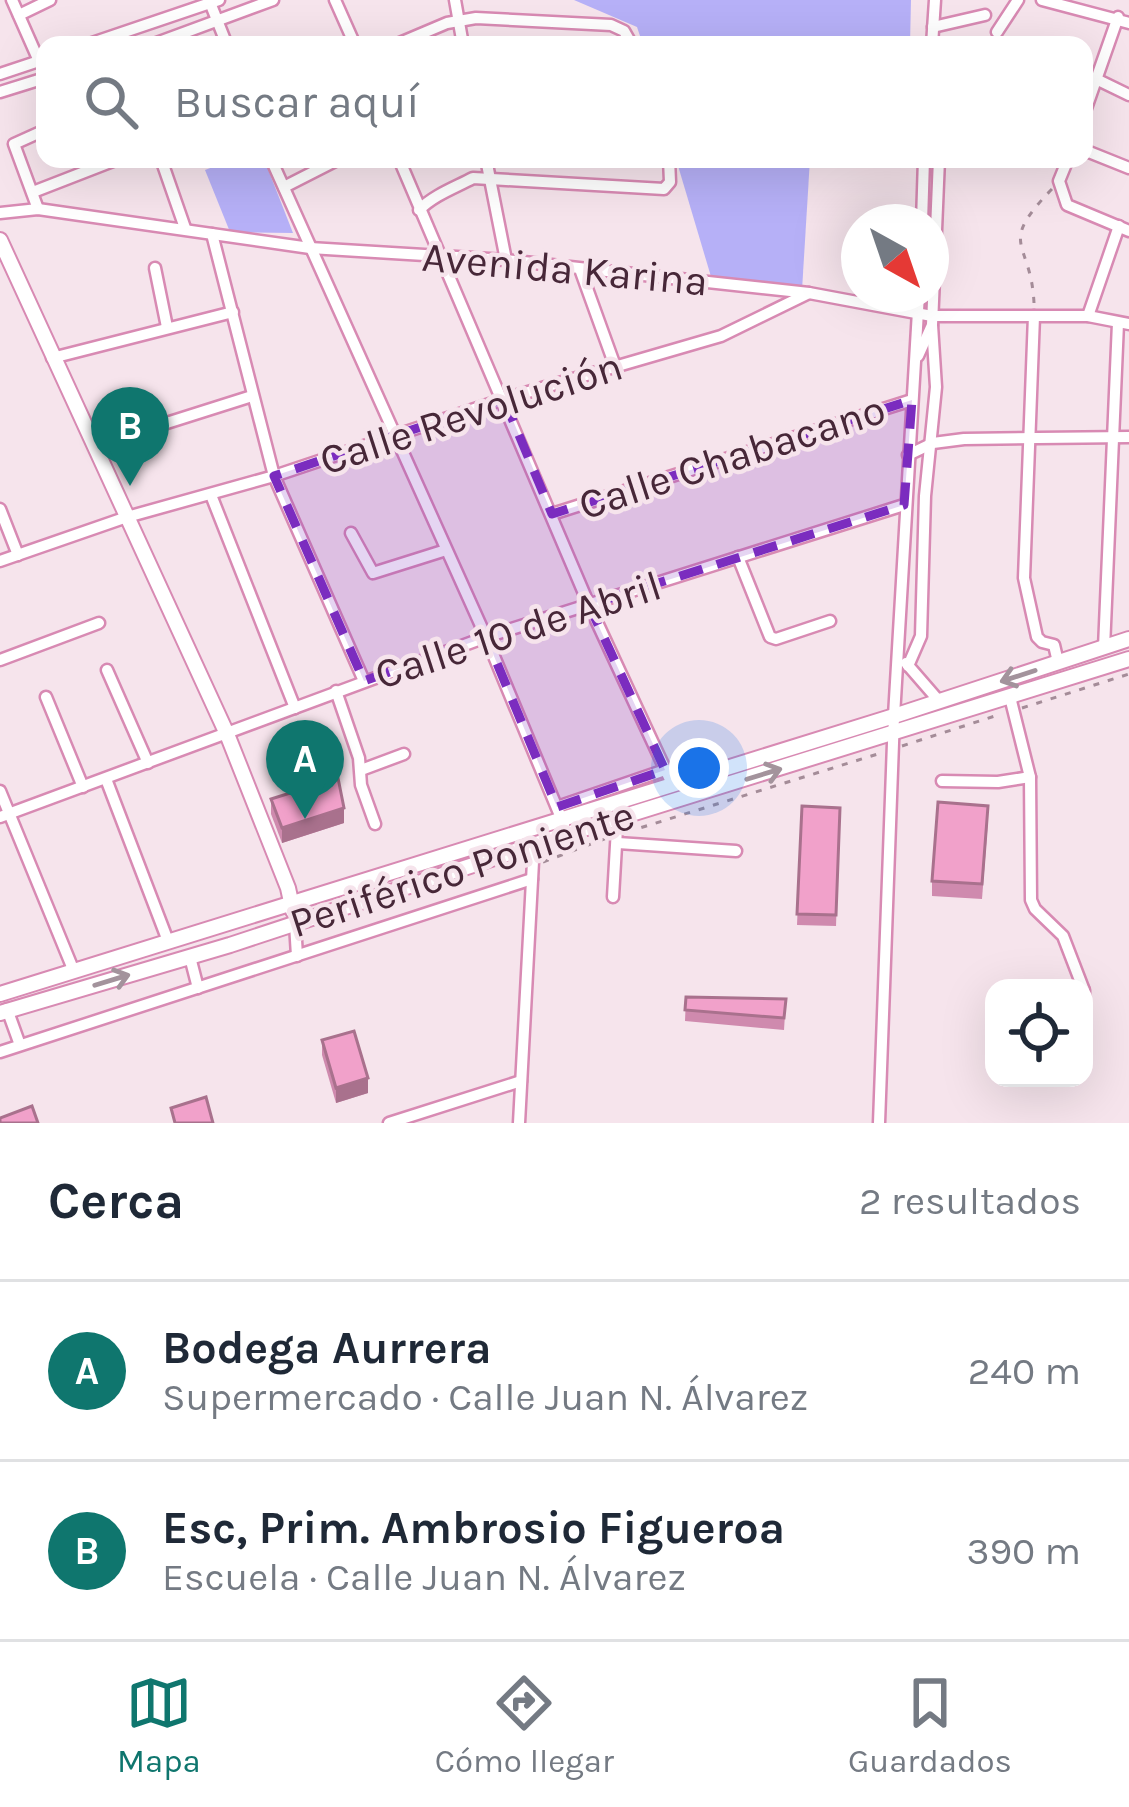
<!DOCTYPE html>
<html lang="es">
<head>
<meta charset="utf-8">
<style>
  :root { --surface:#fff; --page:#f6f6f7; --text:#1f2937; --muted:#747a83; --line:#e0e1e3; --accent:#0f766e }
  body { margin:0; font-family:Karla,sans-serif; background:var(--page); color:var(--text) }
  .controls { position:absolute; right:36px; bottom:36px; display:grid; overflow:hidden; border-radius:24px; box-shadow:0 12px 48px #0002 }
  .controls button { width:108px; height:108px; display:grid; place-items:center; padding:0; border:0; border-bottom:3px solid var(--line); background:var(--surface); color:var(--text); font:60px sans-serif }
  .compass { position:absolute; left:841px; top:204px; width:108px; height:108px; border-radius:50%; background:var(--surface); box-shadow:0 12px 48px #0002; rotate:140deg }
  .you { position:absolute; left:699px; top:768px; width:42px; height:42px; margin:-30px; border:9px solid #fff; border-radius:50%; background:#1a73e8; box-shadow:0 0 0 18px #1a73e833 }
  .badge { display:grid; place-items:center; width:78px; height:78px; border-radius:50%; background:var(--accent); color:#fff; font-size:39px; font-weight:700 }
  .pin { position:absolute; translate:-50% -99px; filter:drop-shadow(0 3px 6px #0008) }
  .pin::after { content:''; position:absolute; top:63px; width:42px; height:36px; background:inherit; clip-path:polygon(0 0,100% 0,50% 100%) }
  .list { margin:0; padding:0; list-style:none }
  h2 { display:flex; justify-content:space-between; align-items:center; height:156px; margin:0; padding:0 48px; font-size:51px }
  h2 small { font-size:39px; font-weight:400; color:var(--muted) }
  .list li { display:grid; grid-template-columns:78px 1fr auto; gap:36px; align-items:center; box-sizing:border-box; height:180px; padding:0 48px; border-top:3px solid var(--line) }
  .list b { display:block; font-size:45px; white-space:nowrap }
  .list p { margin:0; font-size:39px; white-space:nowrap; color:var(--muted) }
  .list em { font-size:39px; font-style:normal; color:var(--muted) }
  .icon { flex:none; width:66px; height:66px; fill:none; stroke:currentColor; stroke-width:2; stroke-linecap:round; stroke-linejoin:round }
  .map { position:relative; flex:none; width:1129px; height:1123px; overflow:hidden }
  .search { position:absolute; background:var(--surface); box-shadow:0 12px 48px #0002; left:36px; right:36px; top:36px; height:132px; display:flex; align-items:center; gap:30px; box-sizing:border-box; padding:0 42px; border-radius:24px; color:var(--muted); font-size:45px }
  .sheet { height:516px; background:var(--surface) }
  nav { display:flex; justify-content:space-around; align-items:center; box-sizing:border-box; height:168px; border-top:3px solid var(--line); background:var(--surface); font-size:33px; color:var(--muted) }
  nav a { display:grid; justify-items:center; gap:6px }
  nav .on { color:var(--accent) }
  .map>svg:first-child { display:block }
</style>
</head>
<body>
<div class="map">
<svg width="1129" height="1123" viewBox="0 0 1129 1123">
  <rect width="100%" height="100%" fill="#f6e4ec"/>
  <g fill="#b6b0f7">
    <path d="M 574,0 L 911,0 L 910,45 L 643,45 L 637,27 Z"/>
    <path d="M 234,159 L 264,159 L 293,233 L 230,232 L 205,170 Z"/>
    <path d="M 676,159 L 810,159 L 802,290 L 712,280 Z"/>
  </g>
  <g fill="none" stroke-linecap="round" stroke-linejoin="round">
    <g stroke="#d88ab3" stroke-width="15">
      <g id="minor">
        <path d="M 12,0 L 39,61"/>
        <path d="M 209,0 L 227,45"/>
        <path d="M 335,0 L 355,45"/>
        <path d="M 455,0 L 463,45"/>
        <path d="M 1042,0 L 1129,23"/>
        <path d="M 19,15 L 50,0"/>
        <path d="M 933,27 L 985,15"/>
        <path d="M 997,32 L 1018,0"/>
        <path d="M 86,45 L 219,0"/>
        <path d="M 151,45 L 273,0"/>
        <path d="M 395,45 L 447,23 L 476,18 L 611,25 L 624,31 L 632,45"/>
        <path d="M 932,45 L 935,0"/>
        <path d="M 0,74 L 42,60"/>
        <path d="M 1096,79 L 1129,95"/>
        <path d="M 0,92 L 45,78"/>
        <path d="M 1084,114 L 1118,17"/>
        <path d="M 1084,150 L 1129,168"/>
        <path d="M 161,159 L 185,228"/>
        <path d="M 271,159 L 486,637 L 564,825"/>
        <path d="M 399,159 L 589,605 L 672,784"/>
        <path d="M 486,159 L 506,260"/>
        <path d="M 1068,159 L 1059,181 L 1067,205 L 1129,231"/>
        <path d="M 284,187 L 339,159"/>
        <path d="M 33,192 L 118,159"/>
        <path d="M 38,209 L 14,144 L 45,130"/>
        <path d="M 419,210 C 434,195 454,188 473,178 L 664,189 L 670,182 L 669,159"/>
        <path d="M 0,213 L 38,209 L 310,248 L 506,260 L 809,293 L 932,316 L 1088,316 L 1129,324"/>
        <path d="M 922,222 L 924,159"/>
        <path d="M 212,234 L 274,476 L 364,681"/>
        <path d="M 155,268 L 167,327"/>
        <path d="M 580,269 L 615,366"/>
        <path d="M 1034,316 L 1024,578 L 1037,637 L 1042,642 L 1054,645 L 1058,662"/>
        <path d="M 1088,316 L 1119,226"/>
        <path d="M 918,356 L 932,325 L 939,159"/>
        <path d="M 52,358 L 233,312"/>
        <path d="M 94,446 L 252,396"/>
        <path d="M 908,455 L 933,443 L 964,439 L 1129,437"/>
        <path d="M 211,495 L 295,708"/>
        <path d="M 0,509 L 18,555"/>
        <path d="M 552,514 L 912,400"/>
        <path d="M 351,533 L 373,573 L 446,550"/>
        <path d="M 738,557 L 770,637 L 776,639 L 830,621"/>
        <path d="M 0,561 L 127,517 L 274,476 L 504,399 L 721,336 L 809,293"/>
        <path d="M 1104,648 L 1118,323"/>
        <path d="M 0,660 L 99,623"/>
        <path d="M 906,663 L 939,701"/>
        <path d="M 908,666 L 921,636 L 925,496 L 936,387 L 932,325"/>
        <path d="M 107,670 L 148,763"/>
        <path d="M 336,691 L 359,758 L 361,785 L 375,824"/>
        <path d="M 46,697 L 83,787"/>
        <path d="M 1010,697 L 1030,777 L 1031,900 L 1035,909 L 1063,936 L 1083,988"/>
        <path d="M 361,770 L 404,754"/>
        <path d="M 106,779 L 168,941"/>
        <path d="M 942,781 L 998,782 L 1030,777"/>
        <path d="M 0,791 L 73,969"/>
        <path d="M 557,807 L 665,770"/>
        <path d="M 0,817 L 486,637 L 904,505"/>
        <path d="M 618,843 L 736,851"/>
        <path d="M 613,897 L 618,811"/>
        <path d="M 295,924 L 297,956"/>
        <path d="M 190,957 L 198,988"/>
        <path d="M 1084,990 L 1084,1005"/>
        <path d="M 7,1009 L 20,1045"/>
        <path d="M 0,1052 L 532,879"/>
        <path d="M 389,1123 L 521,1081"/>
        <path d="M 519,1123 L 534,843"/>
        <path d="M 879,1123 L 894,716 L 919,294"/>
      </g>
    </g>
    <g stroke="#d88ab3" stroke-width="18">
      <g id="major">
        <path d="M 0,240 L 227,734 L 288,888 L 293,911"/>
        <path d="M 0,994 L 894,716 L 1129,639"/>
        <path d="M 0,1013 L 230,945 L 567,834 L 1129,659"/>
      </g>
    </g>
    <g stroke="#a48c98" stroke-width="3" stroke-dasharray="6 9" stroke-linecap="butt">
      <path d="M 1034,303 C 1031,239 996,247 1052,189"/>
      <path d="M 1022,708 L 1129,674"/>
      <path d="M 902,746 L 1001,714"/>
      <path d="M 627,832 L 881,753"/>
      <path d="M 543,862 L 607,838"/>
    </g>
    <use href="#minor" stroke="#fff" stroke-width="10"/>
    <use href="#major" stroke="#fff" stroke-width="14"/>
  </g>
  <g fill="#cf8aae">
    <path d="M 271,799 L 344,823 L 282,843 L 271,814 Z"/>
    <path d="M 802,806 L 840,808 L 836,926 L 797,925 Z"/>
    <path d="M 988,821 L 982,899 L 932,896 L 932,881 Z"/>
    <path d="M 686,997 L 786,999 L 784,1030 L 685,1021 Z"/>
    <path d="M 322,1040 L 368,1093 L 336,1103 L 322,1055 Z"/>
  </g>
  <g fill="#a9718d">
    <path d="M 344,808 L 344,823 L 282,843 L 282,828 Z"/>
    <path d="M 368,1078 L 368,1093 L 336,1103 L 336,1088 Z"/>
  </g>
  <g fill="#f1a1ca" stroke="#a9718d" stroke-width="3">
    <path d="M 338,778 L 344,808 L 282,828 L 271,799 Z"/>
    <path d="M 938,802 L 988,806 L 982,884 L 932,881 Z"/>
    <path d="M 802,806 L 840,808 L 836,915 L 797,914 Z"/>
    <path d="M 686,997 L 786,999 L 784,1018 L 685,1010 Z"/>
    <path d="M 354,1031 L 368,1078 L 336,1088 L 322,1040 Z"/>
    <path d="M 206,1097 L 213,1123 L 175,1123 L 171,1108 Z"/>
    <path d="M 32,1106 L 38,1123 L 0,1123 L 0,1118 Z"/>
  </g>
  <defs><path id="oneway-shaft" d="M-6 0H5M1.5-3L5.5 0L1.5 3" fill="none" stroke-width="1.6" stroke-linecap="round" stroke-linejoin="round" transform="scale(3)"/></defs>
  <g stroke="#a3939c">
    <use href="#oneway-shaft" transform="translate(1018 676) rotate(162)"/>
    <use href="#oneway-shaft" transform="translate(764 774) rotate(-17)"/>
    <use href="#oneway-shaft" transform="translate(112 980) rotate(-17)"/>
  </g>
  <path fill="#7b2cbf" fill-opacity="0.2" stroke="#7b2cbf" stroke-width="9" stroke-dasharray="24 15" stroke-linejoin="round" d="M 504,399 L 552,514 L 912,400 L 904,505 L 589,605 L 665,770 L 557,807 L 486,637 L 364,681 L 274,476 Z"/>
  <g text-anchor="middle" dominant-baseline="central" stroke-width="9" stroke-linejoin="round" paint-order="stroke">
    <g font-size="42" fill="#472738" stroke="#f6e4ec">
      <text transform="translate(565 269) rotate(5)">Avenida Karina</text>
      <text transform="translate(471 413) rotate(-18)">Calle Revolución</text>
      <text transform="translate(732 457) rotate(-18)">Calle Chabacano</text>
      <text transform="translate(518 630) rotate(-18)">Calle 10 de Abril</text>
      <text transform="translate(462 869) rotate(-18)">Periférico Poniente</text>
    </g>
  </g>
</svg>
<div class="controls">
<button><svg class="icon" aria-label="locate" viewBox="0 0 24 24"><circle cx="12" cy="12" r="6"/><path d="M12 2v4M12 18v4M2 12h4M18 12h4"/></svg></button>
</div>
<svg class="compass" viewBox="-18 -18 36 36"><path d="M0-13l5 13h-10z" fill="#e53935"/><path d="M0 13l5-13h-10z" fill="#747a83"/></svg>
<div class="you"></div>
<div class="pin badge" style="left:305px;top:819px">A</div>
<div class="pin badge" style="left:130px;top:486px">B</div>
<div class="search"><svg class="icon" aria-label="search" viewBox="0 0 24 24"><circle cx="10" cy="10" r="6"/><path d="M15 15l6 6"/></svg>Buscar aquí</div>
</div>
<section class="sheet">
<h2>Cerca<small>2 resultados</small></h2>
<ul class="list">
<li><span class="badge">A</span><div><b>Bodega Aurrera</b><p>Supermercado · Calle Juan N. Álvarez</p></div><em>240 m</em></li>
<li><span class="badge">B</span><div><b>Esc, Prim. Ambrosio Figueroa</b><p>Escuela · Calle Juan N. Álvarez</p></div><em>390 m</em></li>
</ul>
</section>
<nav>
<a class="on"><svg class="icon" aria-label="map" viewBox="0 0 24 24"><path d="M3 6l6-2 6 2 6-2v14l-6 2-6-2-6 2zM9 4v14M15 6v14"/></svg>Mapa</a>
<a><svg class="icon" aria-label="directions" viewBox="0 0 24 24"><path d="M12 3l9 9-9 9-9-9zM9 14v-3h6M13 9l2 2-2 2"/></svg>Cómo llegar</a>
<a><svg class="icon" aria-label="saved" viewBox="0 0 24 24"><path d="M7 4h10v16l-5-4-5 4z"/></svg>Guardados</a>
</nav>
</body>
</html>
